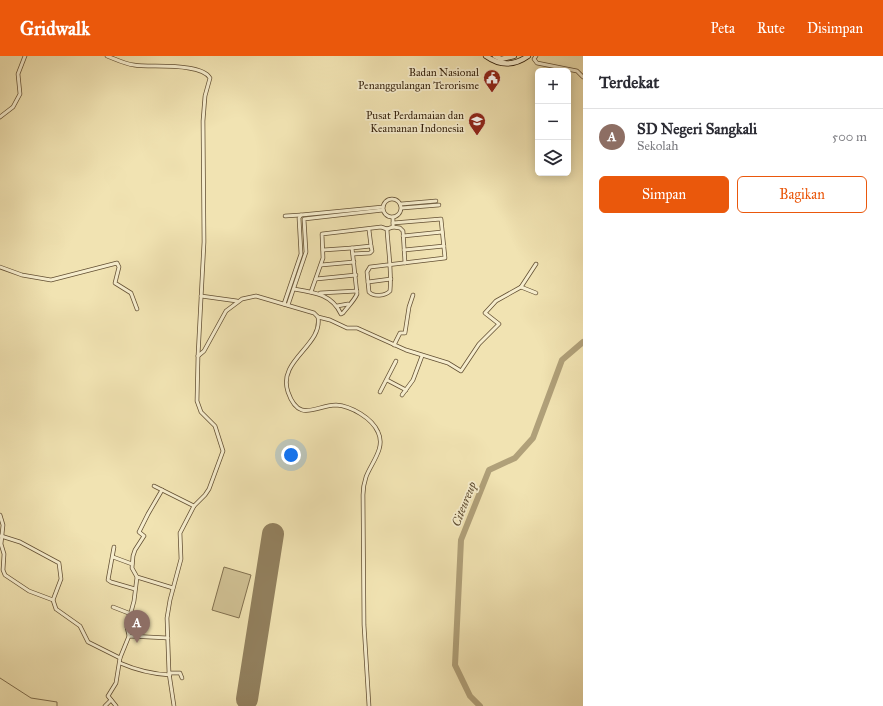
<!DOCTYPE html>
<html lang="id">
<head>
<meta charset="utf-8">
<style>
  :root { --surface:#fff; --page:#f7f7f7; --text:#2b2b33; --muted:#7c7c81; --line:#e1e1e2; --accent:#ea580c }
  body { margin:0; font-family:"IM FELL Great Primer",serif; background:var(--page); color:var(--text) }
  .controls { position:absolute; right:12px; top:12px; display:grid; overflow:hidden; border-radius:6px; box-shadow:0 2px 10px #0003 }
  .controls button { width:36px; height:36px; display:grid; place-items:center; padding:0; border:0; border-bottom:1px solid var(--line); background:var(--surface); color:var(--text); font:20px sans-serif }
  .you { position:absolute; left:291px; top:399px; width:14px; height:14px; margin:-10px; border:3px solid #fff; border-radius:50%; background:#1a73e8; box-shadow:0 0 0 6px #1a73e833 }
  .badge { display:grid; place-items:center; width:26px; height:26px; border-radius:50%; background:var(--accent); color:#fff; font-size:13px; font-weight:700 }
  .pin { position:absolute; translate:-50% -33px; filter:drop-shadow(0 1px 2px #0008) }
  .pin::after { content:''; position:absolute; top:21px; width:14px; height:12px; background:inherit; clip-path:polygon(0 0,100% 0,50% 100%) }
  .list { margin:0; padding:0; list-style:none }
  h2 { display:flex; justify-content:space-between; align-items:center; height:52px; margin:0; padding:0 16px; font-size:17px }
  h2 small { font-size:13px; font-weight:400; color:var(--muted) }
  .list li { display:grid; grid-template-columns:26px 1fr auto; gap:12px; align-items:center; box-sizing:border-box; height:56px; padding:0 16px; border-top:1px solid var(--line) }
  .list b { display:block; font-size:15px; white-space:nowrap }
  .list p { margin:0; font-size:13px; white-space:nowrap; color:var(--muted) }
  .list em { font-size:13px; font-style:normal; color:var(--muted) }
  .actions { display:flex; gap:8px; padding:12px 16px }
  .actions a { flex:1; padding:9px 0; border:1px solid var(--accent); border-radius:6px; text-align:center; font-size:14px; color:var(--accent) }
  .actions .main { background:var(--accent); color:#fff }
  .icon { flex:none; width:22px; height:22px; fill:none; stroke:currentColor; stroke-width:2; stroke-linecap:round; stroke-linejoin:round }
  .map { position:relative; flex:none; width:583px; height:650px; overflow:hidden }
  header { display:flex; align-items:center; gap:24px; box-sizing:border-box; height:56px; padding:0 20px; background:var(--accent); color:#fff }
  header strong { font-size:19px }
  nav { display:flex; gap:22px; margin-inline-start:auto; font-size:14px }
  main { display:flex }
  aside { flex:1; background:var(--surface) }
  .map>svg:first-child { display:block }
</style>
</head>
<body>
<header>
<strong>Gridwalk</strong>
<nav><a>Peta</a><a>Rute</a><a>Disimpan</a></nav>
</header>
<main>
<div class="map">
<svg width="583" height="650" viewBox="0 0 583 650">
  <rect width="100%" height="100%" fill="#f1e3b2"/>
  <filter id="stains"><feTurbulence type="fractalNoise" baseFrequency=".005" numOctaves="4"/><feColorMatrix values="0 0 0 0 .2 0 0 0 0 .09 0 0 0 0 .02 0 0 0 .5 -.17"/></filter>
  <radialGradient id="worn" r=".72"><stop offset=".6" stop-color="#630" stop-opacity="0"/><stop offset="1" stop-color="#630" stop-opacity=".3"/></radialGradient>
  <path fill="#d1c295" stroke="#82704f" d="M 224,511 L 251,519 L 239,562 L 212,554 Z"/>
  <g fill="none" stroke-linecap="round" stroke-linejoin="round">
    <path stroke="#7e6c4c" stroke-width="1" d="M 0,622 L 31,642 L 57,646 L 57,650"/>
    <path stroke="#b0a079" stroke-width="6" d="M 480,650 L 470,640 L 455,609 L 461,484 L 489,414 L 515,402 L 533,382 L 562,304 L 583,286"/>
    <path stroke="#92805e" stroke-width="22" d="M 247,643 L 273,478"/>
    <g stroke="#624f33" stroke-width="4.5">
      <g id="street">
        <path d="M 107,0 C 115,3 125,8 134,9 C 150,12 201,6 210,22 L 205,40 L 203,65 L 204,186 L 198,300 L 197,345 L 201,356 L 215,370 L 223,395 L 209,433 L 205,439 L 194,450 L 180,477 L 181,503 L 170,544 L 167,562 L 169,617 L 174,650"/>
        <path d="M 536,0 L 534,3 L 537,7 L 577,15 L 583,21"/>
        <path d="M 0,61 L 13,51 L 20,38 L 18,18 L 25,0"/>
        <circle cx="392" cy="152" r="9"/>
        <path d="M 401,148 L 436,145"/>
        <path d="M 402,152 L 439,149"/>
        <path d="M 285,160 L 301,159"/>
        <path d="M 393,171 L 400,172 L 403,175 L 405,207"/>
        <path d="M 387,173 C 388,193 392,215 390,235 C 385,240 374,241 369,236 L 367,216 L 370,211 L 445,202 L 441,163 L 393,167"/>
        <path d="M 403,180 L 442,176"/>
        <path d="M 323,194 L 352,192"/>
        <path d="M 404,194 L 444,190"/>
        <path d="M 353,198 L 370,197 L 372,195 L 371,190"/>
        <path d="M 321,209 L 354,206"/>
        <path d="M 0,211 L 22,219 L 51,224 L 117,207 L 119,211 L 115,227 L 131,237 L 137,253"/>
        <path d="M 316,223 L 356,219"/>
        <path d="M 368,226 L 391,223"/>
        <path d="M 521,231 L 536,237"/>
        <path d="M 294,233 C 313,236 332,238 341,258 L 343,257 C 348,250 354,245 357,238 L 352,192 L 371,190 L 369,174"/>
        <path d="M 311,236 L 323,202 L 322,178 L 381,171 L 387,173 L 393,171 L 393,161"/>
        <path d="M 320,237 L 357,235"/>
        <path d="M 201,240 L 237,245"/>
        <path d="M 284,248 L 301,198 L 299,162 L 301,159 L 383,151"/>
        <path d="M 288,249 L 306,196 L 304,163 L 383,154"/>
        <path d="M 337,250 L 348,248"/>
        <path d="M 318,261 L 330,264 L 347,272 L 357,272 L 406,294 L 448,307 L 461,315 L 479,288 L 499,268 L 485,257 L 496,245 L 521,231 L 536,208"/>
        <path d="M 394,289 L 400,277 L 405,277 L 409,251 L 413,239"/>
        <path d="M 198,300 L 204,295 L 226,255 L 242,243 L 256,240 L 314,257 L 318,261 C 323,290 277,304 288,336 C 299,368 316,349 336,349 C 351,350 372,362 378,376 C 386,392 371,407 366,421 C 364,427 363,433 363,439 L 364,569 L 369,650"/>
        <path d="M 387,324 L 406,334"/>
        <path d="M 380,336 L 396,305"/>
        <path d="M 402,339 L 413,324 L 422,300"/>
        <path d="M 154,430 L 194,450"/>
        <path d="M 0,459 L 3,469 L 1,488 L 4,498 L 3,514 L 5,519 L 29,535 L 53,544 L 56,553 L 80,570 L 88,586 L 120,602"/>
        <path d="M 1,480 L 20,486 L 59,507 L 61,523 L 53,544"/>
        <path d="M 114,491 L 108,524 L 111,526 L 135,533"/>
        <path d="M 113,501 L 132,508"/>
        <path d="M 137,521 L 173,532"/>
        <path d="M 113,551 L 131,558"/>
        <path d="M 129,580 L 127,571 L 134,545 L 137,521 L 132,512 L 133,500 L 135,494 L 144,480 L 139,476 L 148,458 L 162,434"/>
        <path d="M 120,607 C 136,614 152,618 170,619"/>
        <path d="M 169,617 L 180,617 L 182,622"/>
        <path d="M 105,650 L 111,644"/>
        <path d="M 116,650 L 108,640 L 116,627 L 120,602 L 129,580 L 168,582"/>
      </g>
    </g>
    <g stroke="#321e09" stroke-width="6">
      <g id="secondary">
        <path d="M 486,0 C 500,10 514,10 528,0"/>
        <path d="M 495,0 L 501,3 L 514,0"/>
      </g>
    </g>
    <use href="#street" stroke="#f6edcd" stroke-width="3"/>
    <use href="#secondary" stroke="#f6edcd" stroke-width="4.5"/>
  </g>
  <defs>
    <g id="civic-pin" transform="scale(0.9)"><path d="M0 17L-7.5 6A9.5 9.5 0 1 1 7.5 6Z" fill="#8f2418" stroke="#f6edcd"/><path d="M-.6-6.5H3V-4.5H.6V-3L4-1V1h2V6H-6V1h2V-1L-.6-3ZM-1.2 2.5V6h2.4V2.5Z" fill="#fff"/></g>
    <g id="university-pin" transform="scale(0.9)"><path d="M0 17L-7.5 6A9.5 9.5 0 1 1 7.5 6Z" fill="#8f2418" stroke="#f6edcd"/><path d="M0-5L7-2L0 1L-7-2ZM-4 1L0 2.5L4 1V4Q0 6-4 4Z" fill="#fff"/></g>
  </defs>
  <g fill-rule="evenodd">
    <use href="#civic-pin" x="492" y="22"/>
    <use href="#university-pin" x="477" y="65"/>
  </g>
  <g text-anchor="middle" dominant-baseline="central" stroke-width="3.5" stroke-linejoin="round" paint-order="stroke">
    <g font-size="11" fill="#321e09" stroke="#f6edcd" text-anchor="end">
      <text x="479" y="16">Badan Nasional<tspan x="479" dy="13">Penanggulangan Terorisme</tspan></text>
      <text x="464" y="59">Pusat Perdamaian dan<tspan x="464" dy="13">Keamanan Indonesia</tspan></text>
    </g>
    <g font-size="12" font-style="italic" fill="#5e4c30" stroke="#f6edcd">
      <text transform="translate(464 448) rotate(-68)">Citeureup</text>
    </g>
  </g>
  <rect width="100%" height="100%" filter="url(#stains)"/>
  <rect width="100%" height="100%" fill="url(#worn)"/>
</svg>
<div class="controls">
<button>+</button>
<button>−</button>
<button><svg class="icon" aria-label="layers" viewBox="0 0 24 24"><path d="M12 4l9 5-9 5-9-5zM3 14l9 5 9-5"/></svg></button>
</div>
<div class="you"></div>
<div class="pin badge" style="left:137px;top:587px;background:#8d6e63">A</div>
</div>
<aside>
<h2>Terdekat<small></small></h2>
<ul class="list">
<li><span class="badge" style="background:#8d6e63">A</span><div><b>SD Negeri Sangkali</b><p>Sekolah</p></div><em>500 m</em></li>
</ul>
<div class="actions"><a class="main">Simpan</a><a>Bagikan</a></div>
</aside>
</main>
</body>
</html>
